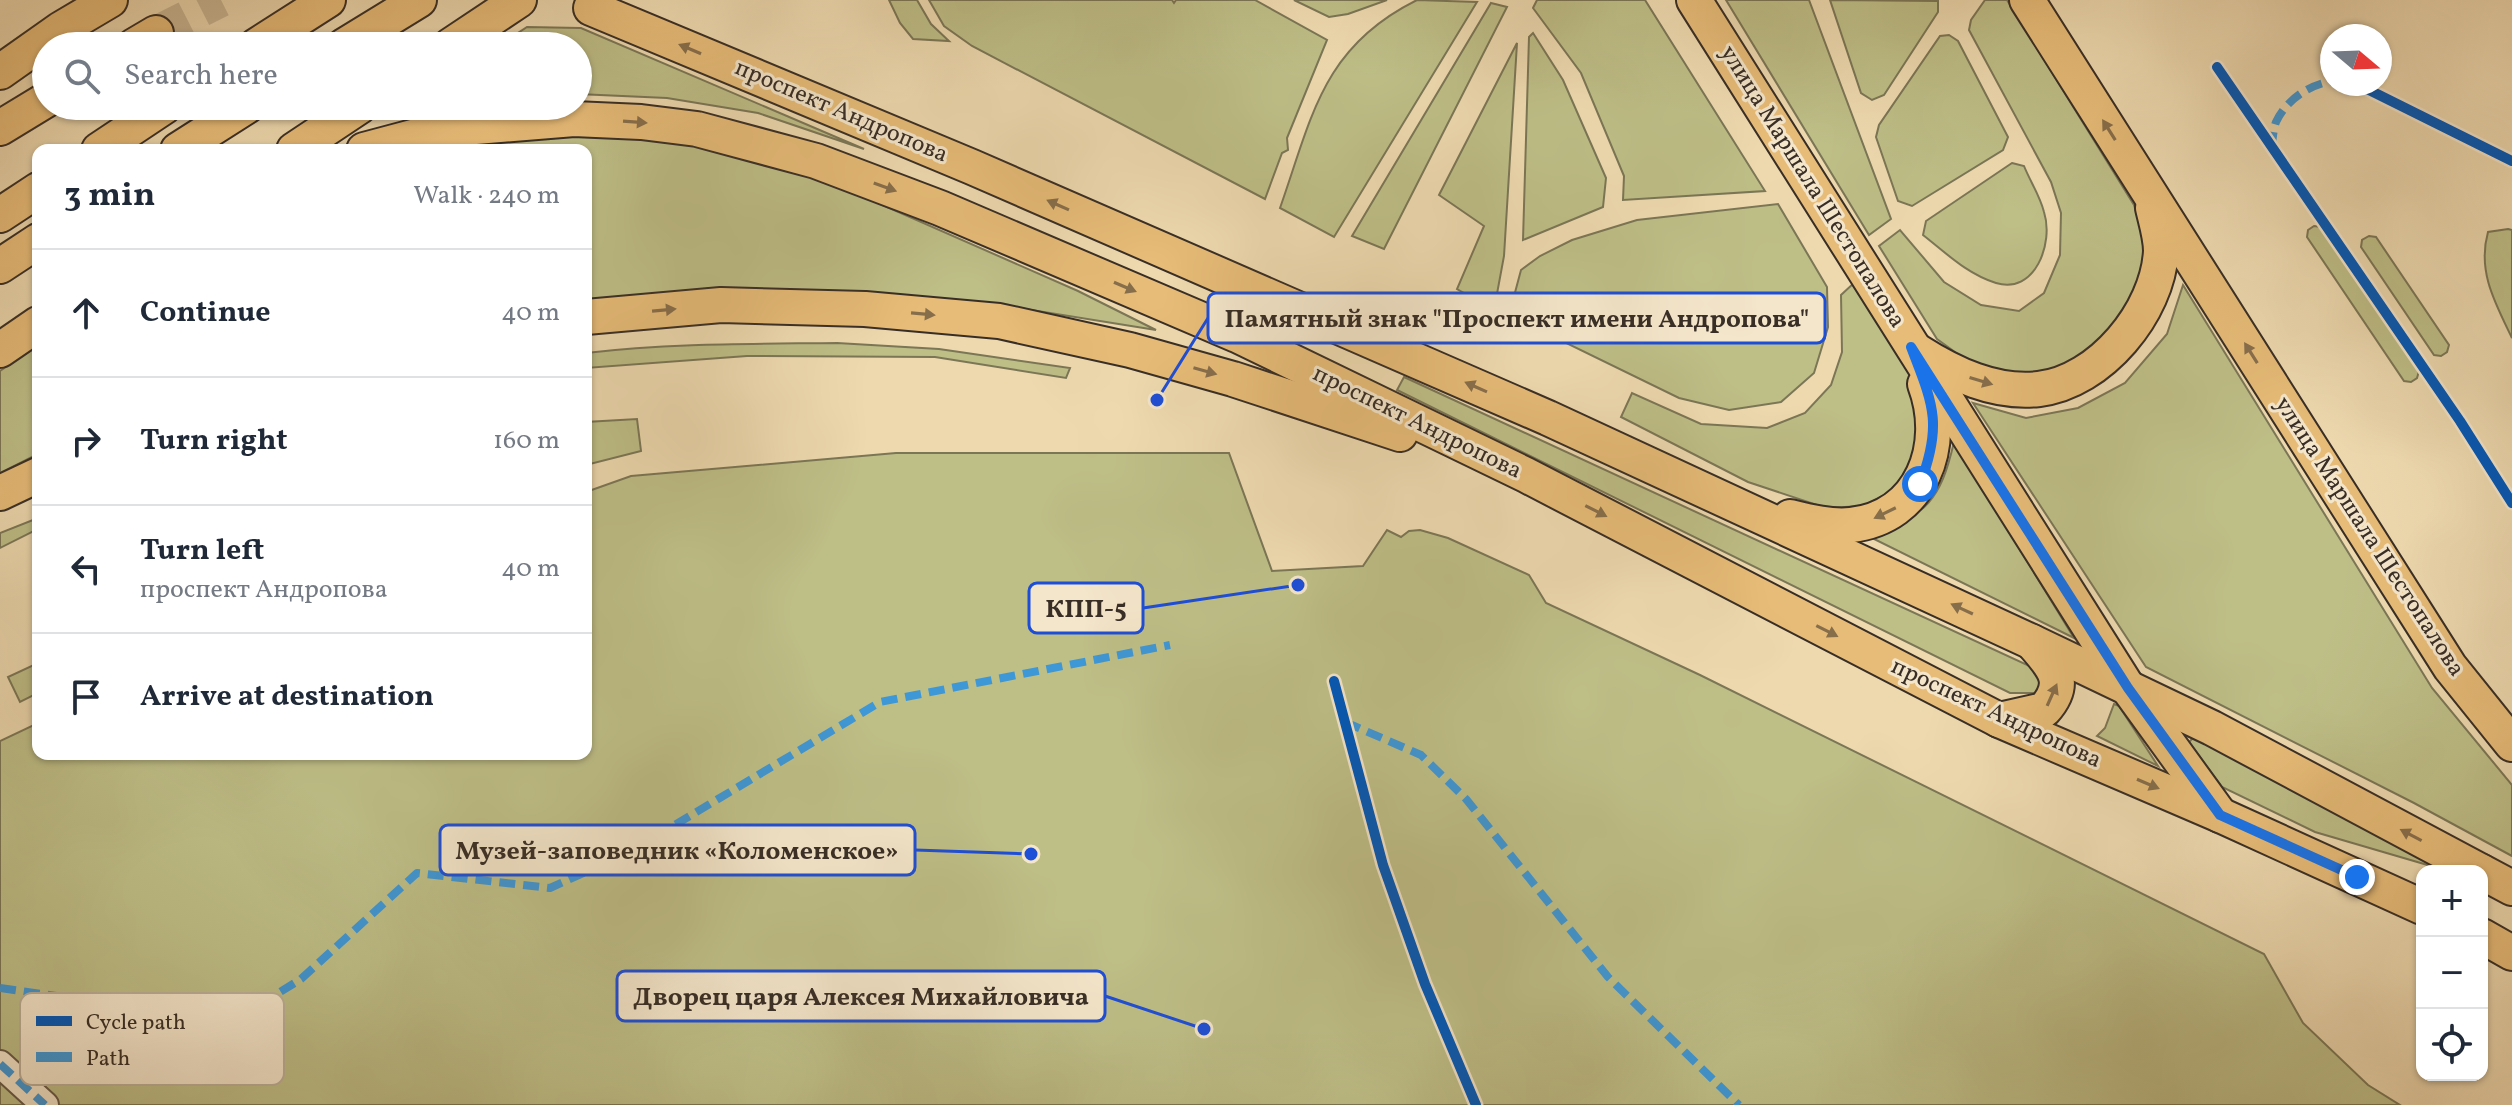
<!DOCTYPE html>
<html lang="en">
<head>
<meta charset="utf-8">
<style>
  :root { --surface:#fff; --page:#f2f2f3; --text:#1f2937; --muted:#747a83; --line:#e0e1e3 }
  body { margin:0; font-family:Vollkorn,serif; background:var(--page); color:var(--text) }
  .controls { position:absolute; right:24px; bottom:24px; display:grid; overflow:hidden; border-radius:16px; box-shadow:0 2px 6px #0004 }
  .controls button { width:72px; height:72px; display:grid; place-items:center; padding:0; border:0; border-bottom:2px solid var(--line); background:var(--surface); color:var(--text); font:40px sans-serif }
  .compass { position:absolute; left:2320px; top:24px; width:72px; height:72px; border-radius:50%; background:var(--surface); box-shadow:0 2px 6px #0004; rotate:109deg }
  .stop { position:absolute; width:24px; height:24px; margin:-18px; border:6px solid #1a73e8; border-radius:50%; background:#fff }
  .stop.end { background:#1a73e8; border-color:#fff; box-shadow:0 2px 8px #0008 }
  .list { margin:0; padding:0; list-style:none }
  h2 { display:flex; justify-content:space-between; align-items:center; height:104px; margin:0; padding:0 32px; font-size:34px }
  h2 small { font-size:26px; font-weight:400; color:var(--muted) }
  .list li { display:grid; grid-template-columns:52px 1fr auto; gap:24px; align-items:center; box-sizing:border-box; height:128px; padding:0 32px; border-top:2px solid var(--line) }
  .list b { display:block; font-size:30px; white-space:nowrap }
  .list p { margin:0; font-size:26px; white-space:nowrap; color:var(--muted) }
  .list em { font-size:26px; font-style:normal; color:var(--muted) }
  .icon { flex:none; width:44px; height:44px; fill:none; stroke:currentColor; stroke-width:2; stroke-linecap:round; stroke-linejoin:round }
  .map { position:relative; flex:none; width:2512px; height:1105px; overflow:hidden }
  .search { position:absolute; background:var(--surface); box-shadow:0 2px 6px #0004; left:32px; top:32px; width:560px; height:88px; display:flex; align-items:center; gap:20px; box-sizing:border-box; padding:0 28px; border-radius:44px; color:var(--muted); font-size:30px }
  .panel { position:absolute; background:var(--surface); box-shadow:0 2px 6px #0004; left:32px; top:144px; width:560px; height:616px; border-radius:16px }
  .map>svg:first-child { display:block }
</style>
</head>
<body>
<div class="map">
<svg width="2512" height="1105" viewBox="0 0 2512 1105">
  <rect width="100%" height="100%" fill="#eed9af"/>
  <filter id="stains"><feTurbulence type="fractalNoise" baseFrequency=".0025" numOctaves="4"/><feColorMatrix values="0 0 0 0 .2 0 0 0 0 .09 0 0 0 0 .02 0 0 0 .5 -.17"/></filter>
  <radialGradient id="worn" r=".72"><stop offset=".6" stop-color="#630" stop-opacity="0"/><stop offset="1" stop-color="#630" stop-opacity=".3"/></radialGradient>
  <g fill="#bebe87" stroke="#7b7656" stroke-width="2">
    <path d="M 889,0 L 917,0 L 931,24 L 949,41 L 913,39 L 900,23 Z"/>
    <path d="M 929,0 L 1172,0 L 1174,3 L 1176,0 L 1255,0 L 1327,40 L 1287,138 L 1288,150 L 1282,153 L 1265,199 L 972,46 L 944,26 Z"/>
    <path d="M 1294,0 L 1387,0 L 1348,14 L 1329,17 Z"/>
    <path d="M 1417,0 L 1477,2 L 1334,237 L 1280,208 C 1312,117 1322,47 1417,0 Z"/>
    <path d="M 1537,0 L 1645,0 L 1765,191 L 1623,200 L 1624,176 L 1581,73 L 1533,8 Z"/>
    <path d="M 1726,0 L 1809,0 L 1891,219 L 1869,235 Z"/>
    <path d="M 1830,0 L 1938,1 L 1938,12 L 1884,95 L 1872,100 L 1861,93 Z"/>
    <path d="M 1985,0 L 2007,0 L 2134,205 L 2144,238 L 2143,273 L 2114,335 L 2057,370 L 2011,374 L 1966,360 L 1937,339 L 1879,246 L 1900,230 L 1944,282 L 1981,305 L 2019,311 L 2044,293 L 2060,255 L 2061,213 L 2051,182 L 1969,30 L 1971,20 Z"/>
    <path d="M 1491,3 L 1507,7 L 1384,249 L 1352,236 Z"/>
    <path d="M 527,27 L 581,28 L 864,149 L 758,113 L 667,98 L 578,94 L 578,46 L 498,46 Z"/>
    <path d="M 1533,33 L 1563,80 L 1606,178 L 1603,207 L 1523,240 L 1529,37 Z"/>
    <path d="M 1949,35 L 1958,41 L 2008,137 L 2003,150 L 1912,206 L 1898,201 L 1876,137 L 1879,125 L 1940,36 Z"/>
    <path d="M 1517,43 L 1504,256 L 1494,310 L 1457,289 L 1484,226 L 1439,195 Z"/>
    <path d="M 598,132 L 677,141 L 744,157 L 837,185 L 1078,291 L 1156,330 L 995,304 L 586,304 L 586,150 L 402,150 Z"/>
    <path d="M 2012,163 L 2024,166 C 2030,181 2040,196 2044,212 C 2054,243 2035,295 1996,283 C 1967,274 1946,253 1923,235 L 1926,221 Z"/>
    <path d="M 1778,204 L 1827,287 L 1828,327 L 1814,373 L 1781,402 L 1729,410 L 1679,398 L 1509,315 L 1521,270 L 1540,256 L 1572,240 L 1637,220 Z"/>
    <path d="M 2314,226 L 2321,227 L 2419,371 L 2417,378 L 2411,382 L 2404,381 L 2307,237 L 2308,230 Z"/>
    <path d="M 2508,229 L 2512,230 L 2512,338 C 2495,303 2477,271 2488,232 Z"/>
    <path d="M 2369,236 L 2376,237 L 2449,345 L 2447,352 L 2441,356 L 2434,355 L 2361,247 L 2362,240 Z"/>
    <path d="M 1855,282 L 1910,371 L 1920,415 L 1913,461 L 1892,491 L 1863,506 L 1826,508 L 1748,482 L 1621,417 L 1632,393 L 1701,424 L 1767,428 L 1805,413 L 1831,385 L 1842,352 L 1841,295 Z"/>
    <path d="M 2183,285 L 2432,688 L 2512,785 L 2512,856 L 2414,803 L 2146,667 L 1973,403 L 2026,418 L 2078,408 L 2125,383 L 2167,334 Z"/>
    <path d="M 837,343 L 939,349 L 1070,368 L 1066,378 L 935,357 L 747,356 L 586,368 L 586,353 C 669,343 753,344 837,343 Z"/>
    <path d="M 38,345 L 38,454 L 0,473 L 0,371 Z"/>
    <path d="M 1404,377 L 2040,671 L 2046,678 L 2039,693 L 2010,693 L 1397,390 Z"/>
    <path d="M 637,419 L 641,451 L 586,465 L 586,422 Z"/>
    <path d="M 1954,442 L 2074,638 L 1872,538 C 1927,512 1940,502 1954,442 Z"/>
    <path d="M 896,453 L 1229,453 L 1272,571 L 1363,566 L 1387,530 L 1401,537 L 1409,531 L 1420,530 L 1448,538 L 1529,575 L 1546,603 L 1700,675 L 2264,954 L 2303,1023 L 2368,1085 L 2400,1105 L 0,1105 L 0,741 L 38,723 L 38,754 L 586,754 L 586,492 L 631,476 Z"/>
    <path d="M 38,518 L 38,529 L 0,548 L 0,533 Z"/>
    <path d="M 38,663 L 38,693 L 20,702 L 8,677 Z"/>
    <path d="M 2114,704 L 2119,706 L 2158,766 L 2097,736 L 2105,728 Z"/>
    <path d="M 2194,737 L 2448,871 L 2315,832 L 2222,787 L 2189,742 Z"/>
  </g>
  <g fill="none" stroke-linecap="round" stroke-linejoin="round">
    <path stroke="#cab794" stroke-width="34" stroke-dasharray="34 17" stroke-linecap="butt" d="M 156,33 L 221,0"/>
    <g stroke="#665948" stroke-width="30">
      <path id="minor" d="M 0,1064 L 45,1105"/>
    </g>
    <g stroke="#382e26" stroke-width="38">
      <g id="major">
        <path d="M 1694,0 L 2128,688 L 2220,815"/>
        <path d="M 2027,0 L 2450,667 L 2512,744"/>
        <path d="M 591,8 L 972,167 L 1548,418 L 2032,642 L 2212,728 L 2480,871"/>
        <path d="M 134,46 L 156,33"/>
        <path d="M 256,46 L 328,0"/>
        <path d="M 344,46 L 419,0"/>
        <path d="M 450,46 L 519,0"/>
        <path d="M 0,72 L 61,29 L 110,0"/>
        <path d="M 0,128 L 46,100"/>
        <path d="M 99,150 L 165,106"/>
        <path d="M 178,150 L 247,106"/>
        <path d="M 294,150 L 360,106"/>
        <path d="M 364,150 L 439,130 L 574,119 L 641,122 L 697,129 L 816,161 L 940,208 L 1237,335 L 1526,475 L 1999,720 L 2220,815 L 2422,907"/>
        <path d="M 0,215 L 38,190"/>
        <path d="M 0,266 L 38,241"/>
        <path d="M 586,317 L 721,305 L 865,309 L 999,321 L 1130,350 L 1233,379 L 1400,434"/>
        <path d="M 0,350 L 38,324"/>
        <path d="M 1917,351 C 1953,374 1995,394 2039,389 C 2100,382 2158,312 2161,251 C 2161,237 2156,221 2153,208"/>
        <path d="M 0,493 L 38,475"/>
        <path d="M 1790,517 C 1810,522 1831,527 1851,525 C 1922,517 1948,445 1925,384"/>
        <path d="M 1999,720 L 2044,710 C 2070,681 2052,666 2032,642"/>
        <path d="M 2482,872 L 2512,888"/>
        <path d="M 2482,936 L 2512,953"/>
      </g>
    </g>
    <use href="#minor" stroke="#f4e6cb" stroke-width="26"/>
    <use href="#major" stroke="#e7bc78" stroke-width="34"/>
    <g stroke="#3e97d6" stroke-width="8" stroke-dasharray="16 8" stroke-linecap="butt">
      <path d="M 2271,148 C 2273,140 2273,130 2276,122 C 2287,99 2309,85 2332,81"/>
      <path d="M 1345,722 L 1421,755 L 1466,799 L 1608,977 L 1739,1105"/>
      <path d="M 0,988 L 197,1016 L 253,1009 L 301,979 L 417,873 L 550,888 L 628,853 L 880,702 L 1170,645"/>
      <path d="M 0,1064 L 45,1105"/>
    </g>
    <g stroke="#f4e6cb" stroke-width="15">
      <g id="cycleway">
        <path d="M 2217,67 L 2460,421 L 2512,503"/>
        <path d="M 2357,84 L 2512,161"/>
        <path d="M 1334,681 L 1383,865 L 1425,984 L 1476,1105"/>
      </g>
    </g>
    <use href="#cycleway" stroke="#0057b8" stroke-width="10"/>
  </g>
  <defs><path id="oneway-solid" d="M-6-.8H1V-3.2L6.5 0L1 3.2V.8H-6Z" transform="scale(2)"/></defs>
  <g fill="#876e4b">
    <use href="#oneway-solid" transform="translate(690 49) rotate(-157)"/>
    <use href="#oneway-solid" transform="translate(635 122) rotate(4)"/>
    <use href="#oneway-solid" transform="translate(2109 130) rotate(-122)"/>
    <use href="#oneway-solid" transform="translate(885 187) rotate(20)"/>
    <use href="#oneway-solid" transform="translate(1058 205) rotate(-156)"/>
    <use href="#oneway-solid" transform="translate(1125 287) rotate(23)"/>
    <use href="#oneway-solid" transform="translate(664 310) rotate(-5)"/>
    <use href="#oneway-solid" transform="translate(923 314) rotate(5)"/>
    <use href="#oneway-solid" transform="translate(2251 353) rotate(-122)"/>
    <use href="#oneway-solid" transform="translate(1205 371) rotate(16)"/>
    <use href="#oneway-solid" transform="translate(1981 381) rotate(17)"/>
    <use href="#oneway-solid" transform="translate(1476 387) rotate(-156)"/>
    <use href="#oneway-solid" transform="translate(1596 511) rotate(27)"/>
    <use href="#oneway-solid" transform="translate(1885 513) rotate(154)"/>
    <use href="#oneway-solid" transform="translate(1962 609) rotate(-155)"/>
    <use href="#oneway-solid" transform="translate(1827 631) rotate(27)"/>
    <use href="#oneway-solid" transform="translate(2052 695) rotate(-66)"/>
    <use href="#oneway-solid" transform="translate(2148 784) rotate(23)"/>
    <use href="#oneway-solid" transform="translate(2411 835) rotate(-152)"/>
  </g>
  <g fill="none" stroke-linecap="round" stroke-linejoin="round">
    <path stroke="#1a73e8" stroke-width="10" d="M 1920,484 C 1943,424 1933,404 1911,347 L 2128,688 L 2220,815 L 2357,877"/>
  </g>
  <g text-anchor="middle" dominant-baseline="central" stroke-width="6" stroke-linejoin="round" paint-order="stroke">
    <g font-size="24" fill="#382e26" stroke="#f4e6cb">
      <text transform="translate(841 112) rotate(23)">проспект Андропова</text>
      <text transform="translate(1812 187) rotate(58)">улица Маршала Шестопалова</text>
      <text transform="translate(1417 423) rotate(26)">проспект Андропова</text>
      <text transform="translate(2369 537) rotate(57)">улица Маршала Шестопалова</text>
      <text transform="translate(1996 714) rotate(25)">проспект Андропова</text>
    </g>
  </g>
  <rect x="20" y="993" width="264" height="92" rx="12" fill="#f4e6cb" stroke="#bcaf9a" stroke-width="2"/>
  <rect x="36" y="1016" width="36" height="10" fill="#0057b8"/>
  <rect x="36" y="1052" width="36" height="10" fill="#3e97d6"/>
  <g font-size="22" fill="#382e26">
    <text x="86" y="1029">Cycle path</text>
    <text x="86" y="1065">Path</text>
  </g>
  <path fill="none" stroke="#1d4ed8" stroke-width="3" d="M1157 400L1208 318M1298 585L1143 608M1031 854L915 850M1204 1029L1105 996"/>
  <g fill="#1d4ed8" stroke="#f4e6cb" stroke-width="3">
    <circle cx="1157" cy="400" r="8"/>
    <circle cx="1298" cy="585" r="8"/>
    <circle cx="1031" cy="854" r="8"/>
    <circle cx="1204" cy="1029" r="8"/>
  </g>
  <g fill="#f4e6cb" stroke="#1d4ed8" stroke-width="3">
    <rect x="1208" y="293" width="617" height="50" rx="8"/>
    <rect x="1029" y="583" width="114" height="50" rx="8"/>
    <rect x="440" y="825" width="475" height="50" rx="8"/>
    <rect x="617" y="971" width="488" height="50" rx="8"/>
  </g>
  <g font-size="26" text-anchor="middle" font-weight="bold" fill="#382e26">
    <text x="1517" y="327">Памятный знак "Проспект имени Андропова"</text>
    <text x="1086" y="617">КПП-5</text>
    <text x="677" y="859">Музей-заповедник «Коломенское»</text>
    <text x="861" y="1005">Дворец царя Алексея Михайловича</text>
  </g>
  <rect width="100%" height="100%" filter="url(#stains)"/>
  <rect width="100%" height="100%" fill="url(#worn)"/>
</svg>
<div class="controls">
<button>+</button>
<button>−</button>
<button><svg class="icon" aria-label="locate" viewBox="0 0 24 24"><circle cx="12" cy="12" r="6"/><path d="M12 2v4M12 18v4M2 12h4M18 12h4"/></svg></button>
</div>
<svg class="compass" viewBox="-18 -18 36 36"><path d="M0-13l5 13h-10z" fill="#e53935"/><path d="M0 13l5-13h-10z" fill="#747a83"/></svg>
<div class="stop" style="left:1920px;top:484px"></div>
<div class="stop end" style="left:2357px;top:877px"></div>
<div class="search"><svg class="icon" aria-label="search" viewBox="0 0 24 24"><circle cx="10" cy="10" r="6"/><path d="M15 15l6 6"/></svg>Search here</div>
<section class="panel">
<h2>3 min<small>Walk · 240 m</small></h2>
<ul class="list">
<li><svg class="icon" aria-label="ahead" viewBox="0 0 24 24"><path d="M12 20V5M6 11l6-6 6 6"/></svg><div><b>Continue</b></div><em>40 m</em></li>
<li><svg class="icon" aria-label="right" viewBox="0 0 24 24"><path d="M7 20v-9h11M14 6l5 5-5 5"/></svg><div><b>Turn right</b></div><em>160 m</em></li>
<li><svg class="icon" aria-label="left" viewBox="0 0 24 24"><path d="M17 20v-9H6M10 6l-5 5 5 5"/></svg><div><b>Turn left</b><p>проспект Андропова</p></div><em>40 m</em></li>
<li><svg class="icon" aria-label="arrive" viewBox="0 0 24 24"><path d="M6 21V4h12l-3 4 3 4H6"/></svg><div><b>Arrive at destination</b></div></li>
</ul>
</section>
</div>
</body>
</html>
